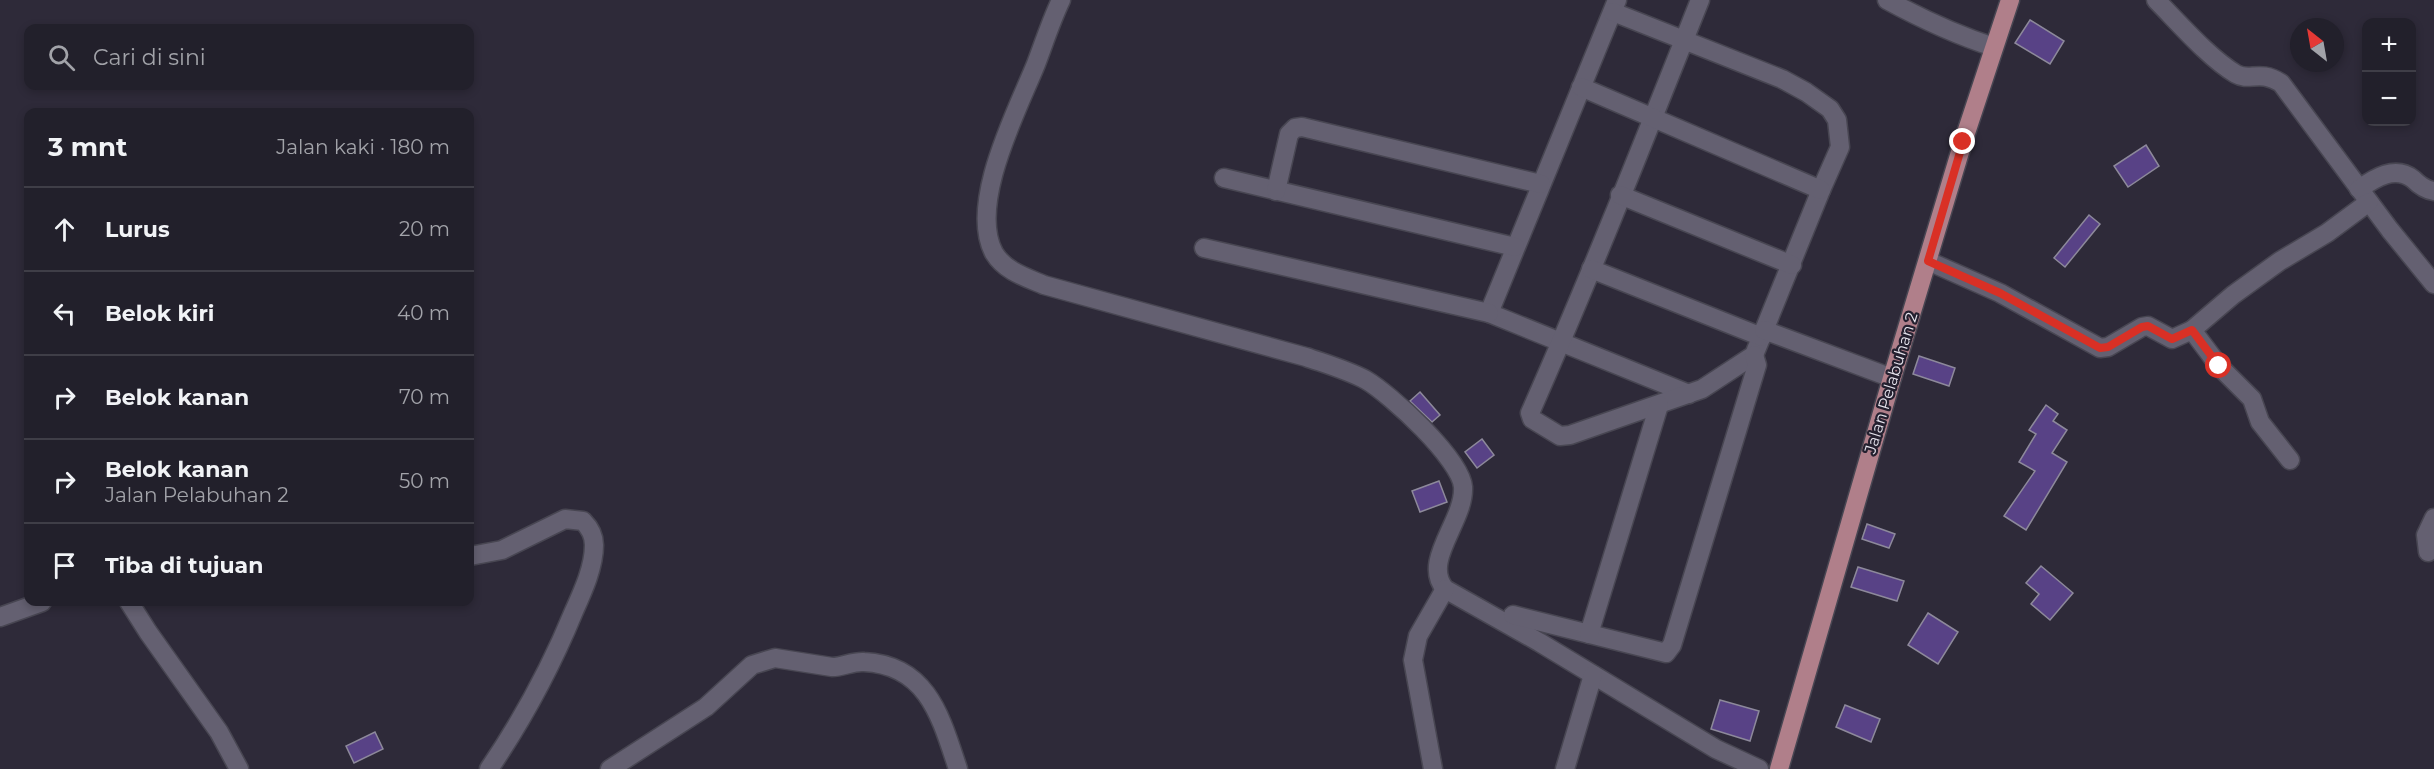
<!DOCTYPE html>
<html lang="id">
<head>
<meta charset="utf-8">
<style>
  :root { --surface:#22202b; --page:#2a2833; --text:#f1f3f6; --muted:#a2a3a9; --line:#3f3e47 }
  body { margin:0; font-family:Montserrat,sans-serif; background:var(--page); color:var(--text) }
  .controls { position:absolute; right:18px; top:18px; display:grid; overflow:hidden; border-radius:12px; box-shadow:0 3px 9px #0003 }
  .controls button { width:54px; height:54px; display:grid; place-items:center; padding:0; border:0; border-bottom:2px solid var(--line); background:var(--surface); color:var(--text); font:30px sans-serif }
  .compass { position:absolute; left:2290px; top:18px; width:54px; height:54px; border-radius:50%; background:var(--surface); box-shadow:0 3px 9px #0003; rotate:329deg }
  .stop { position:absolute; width:18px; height:18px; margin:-14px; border:4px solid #d93025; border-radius:50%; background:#fff }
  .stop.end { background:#d93025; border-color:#fff; box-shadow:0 2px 6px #0008 }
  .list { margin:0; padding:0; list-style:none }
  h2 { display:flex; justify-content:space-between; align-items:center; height:78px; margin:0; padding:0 24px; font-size:26px }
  h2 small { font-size:20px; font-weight:400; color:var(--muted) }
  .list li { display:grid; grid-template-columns:39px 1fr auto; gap:18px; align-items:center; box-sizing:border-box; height:84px; padding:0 24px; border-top:2px solid var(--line) }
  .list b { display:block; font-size:22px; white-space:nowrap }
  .list p { margin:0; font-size:20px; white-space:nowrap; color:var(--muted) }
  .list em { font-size:20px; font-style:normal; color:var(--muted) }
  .icon { flex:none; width:33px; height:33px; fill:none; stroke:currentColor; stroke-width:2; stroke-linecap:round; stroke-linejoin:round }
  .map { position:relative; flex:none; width:2434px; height:769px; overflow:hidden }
  .search { position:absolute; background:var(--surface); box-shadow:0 3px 9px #0003; left:24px; top:24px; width:450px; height:66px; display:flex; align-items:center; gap:15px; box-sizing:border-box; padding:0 21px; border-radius:12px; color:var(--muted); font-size:22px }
  .panel { position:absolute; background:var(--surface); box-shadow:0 3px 9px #0003; left:24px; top:108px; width:450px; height:498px; border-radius:12px }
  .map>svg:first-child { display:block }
</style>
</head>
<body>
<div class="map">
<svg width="2434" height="769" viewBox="0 0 2434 769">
  <rect width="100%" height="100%" fill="#2e2a39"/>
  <g fill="#584286" stroke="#8d899b" stroke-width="1.5">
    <path d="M 2030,20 L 2064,41 L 2050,64 L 2015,43 Z"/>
    <path d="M 2146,145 L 2159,166 L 2128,187 L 2114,166 Z"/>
    <path d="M 2089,215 L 2100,224 L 2065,267 L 2054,258 Z"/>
    <path d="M 1919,356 L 1955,368 L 1949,386 L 1913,374 Z"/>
    <path d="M 1420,392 L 1440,415 L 1432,422 L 1410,401 Z"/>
    <path d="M 2046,405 L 2058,414 L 2053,421 L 2067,430 L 2052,453 L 2067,462 L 2026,530 L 2004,516 L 2035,471 L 2019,462 L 2036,434 L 2029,430 Z"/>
    <path d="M 1482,439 L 1494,455 L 1477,468 L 1465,452 Z"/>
    <path d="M 1439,481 L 1447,502 L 1420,512 L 1412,491 Z"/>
    <path d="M 1867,524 L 1895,534 L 1889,548 L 1862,539 Z"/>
    <path d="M 2041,566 L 2073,593 L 2050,620 L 2031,604 L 2039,594 L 2026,583 Z"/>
    <path d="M 1858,567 L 1904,581 L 1897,601 L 1851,587 Z"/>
    <path d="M 1928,613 L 1958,632 L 1938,664 L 1908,645 Z"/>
    <path d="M 1720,700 L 1759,711 L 1750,741 L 1711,729 Z"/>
    <path d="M 1845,705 L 1880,719 L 1871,742 L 1836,727 Z"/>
    <path d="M 375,732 L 383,749 L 354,763 L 346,746 Z"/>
  </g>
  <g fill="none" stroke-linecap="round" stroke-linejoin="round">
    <g stroke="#484652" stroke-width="21">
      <g id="minor">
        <path d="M 1061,0 C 1051,21 1044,43 1036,64 C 1017,111 968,204 994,253 C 1005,271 1025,277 1044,285 L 1306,357 C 1326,364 1347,370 1366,380 C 1390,394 1461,459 1463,487 C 1465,521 1421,561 1445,589 L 1539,642 L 1716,749 L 1759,769"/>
        <path d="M 1617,0 L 1489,313 L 1689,394"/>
        <path d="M 1887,0 C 1922,19 1956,35 1994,47"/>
        <path d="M 2156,0 C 2179,23 2209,58 2236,74 C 2250,82 2259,69 2281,83 L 2390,230 L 2434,284"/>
        <path d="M 1613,12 L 1782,79 L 1806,92 L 1830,109 L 1837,120 L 1840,147 L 1821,190 L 1754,355 L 1702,389 L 1570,435 L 1560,436 L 1532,419 L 1530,413 C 1590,277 1645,138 1700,0"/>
        <path d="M 1581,87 L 1821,190"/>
        <path d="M 1224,178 L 1515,247"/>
        <path d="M 2359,189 C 2375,178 2395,165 2413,179 C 2419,185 2425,190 2434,191"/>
        <path d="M 1276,191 L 1289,134 L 1295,128 L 1302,127 L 1541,184"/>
        <path d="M 1620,195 L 1792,265"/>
        <path d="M 1204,248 L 1489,313"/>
        <path d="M 1928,261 L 2000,293 L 2100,348 L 2108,347 L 2142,327 L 2148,326 L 2172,339 L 2192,330 L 2219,366 L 2252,399 L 2260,422 L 2290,460"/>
        <path d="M 1591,269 L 1762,337"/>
        <path d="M 1764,330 L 1892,378"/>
        <path d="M 2192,330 L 2233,295 L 2280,261 L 2327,233 L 2369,202"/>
        <path d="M 2428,552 L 2426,535 L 2434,518"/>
        <path d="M 470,556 L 502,550 L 565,519 L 583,521 C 590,528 594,535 594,545 C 594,567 583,591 574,611 C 551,667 523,719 489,769"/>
        <path d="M 129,602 L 148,632 L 219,732 L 239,769"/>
        <path d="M 1513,615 L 1666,653 L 1672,645 L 1757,365 L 1754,355"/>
        <path d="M 0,617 L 42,602"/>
        <path d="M 1589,634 L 1659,405"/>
        <path d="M 610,769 L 706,707 L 752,665 L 775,658 L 832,667 C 843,667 853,661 864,662 C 928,665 941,718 958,769"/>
        <path d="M 1433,769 L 1413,660 L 1418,636 L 1445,589"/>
        <path d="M 1565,769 L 1593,675"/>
      </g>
    </g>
    <g stroke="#484652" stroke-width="21">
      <path id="major" d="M 1779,769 L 1892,378 L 1963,142 L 2010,0"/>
    </g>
    <use href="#minor" stroke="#646071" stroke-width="18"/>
    <use href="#major" stroke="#b07f8a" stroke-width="18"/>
  </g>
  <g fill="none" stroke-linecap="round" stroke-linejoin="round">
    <path stroke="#d93025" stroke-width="8" d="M 1963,142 L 1928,261 L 2000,293 L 2100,348 L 2108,347 L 2142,327 L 2148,326 L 2172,339 L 2192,330 L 2219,366"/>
  </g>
  <g text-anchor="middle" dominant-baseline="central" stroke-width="4.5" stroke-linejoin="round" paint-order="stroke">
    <g font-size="16" fill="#e8e6ef" stroke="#24202f">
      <text transform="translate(1891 383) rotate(-73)">Jalan Pelabuhan 2</text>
    </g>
  </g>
</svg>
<div class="controls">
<button>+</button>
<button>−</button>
</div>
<svg class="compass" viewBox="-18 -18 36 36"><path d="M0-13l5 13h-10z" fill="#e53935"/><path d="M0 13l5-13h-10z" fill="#a2a3a9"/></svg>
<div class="stop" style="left:2219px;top:366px"></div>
<div class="stop end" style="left:1963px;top:142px"></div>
<div class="search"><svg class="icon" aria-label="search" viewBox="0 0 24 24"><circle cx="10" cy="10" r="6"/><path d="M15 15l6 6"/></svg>Cari di sini</div>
<section class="panel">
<h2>3 mnt<small>Jalan kaki · 180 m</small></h2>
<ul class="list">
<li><svg class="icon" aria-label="ahead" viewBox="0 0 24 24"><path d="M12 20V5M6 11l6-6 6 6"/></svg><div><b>Lurus</b></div><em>20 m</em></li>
<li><svg class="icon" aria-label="left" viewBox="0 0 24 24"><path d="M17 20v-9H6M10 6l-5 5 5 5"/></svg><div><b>Belok kiri</b></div><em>40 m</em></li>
<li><svg class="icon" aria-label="right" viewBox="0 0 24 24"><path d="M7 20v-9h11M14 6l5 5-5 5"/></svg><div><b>Belok kanan</b></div><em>70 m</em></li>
<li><svg class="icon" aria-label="right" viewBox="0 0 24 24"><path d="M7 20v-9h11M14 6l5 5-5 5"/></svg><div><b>Belok kanan</b><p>Jalan Pelabuhan 2</p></div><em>50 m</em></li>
<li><svg class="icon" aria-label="arrive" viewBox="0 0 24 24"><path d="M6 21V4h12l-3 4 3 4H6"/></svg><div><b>Tiba di tujuan</b></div></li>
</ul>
</section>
</div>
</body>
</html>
